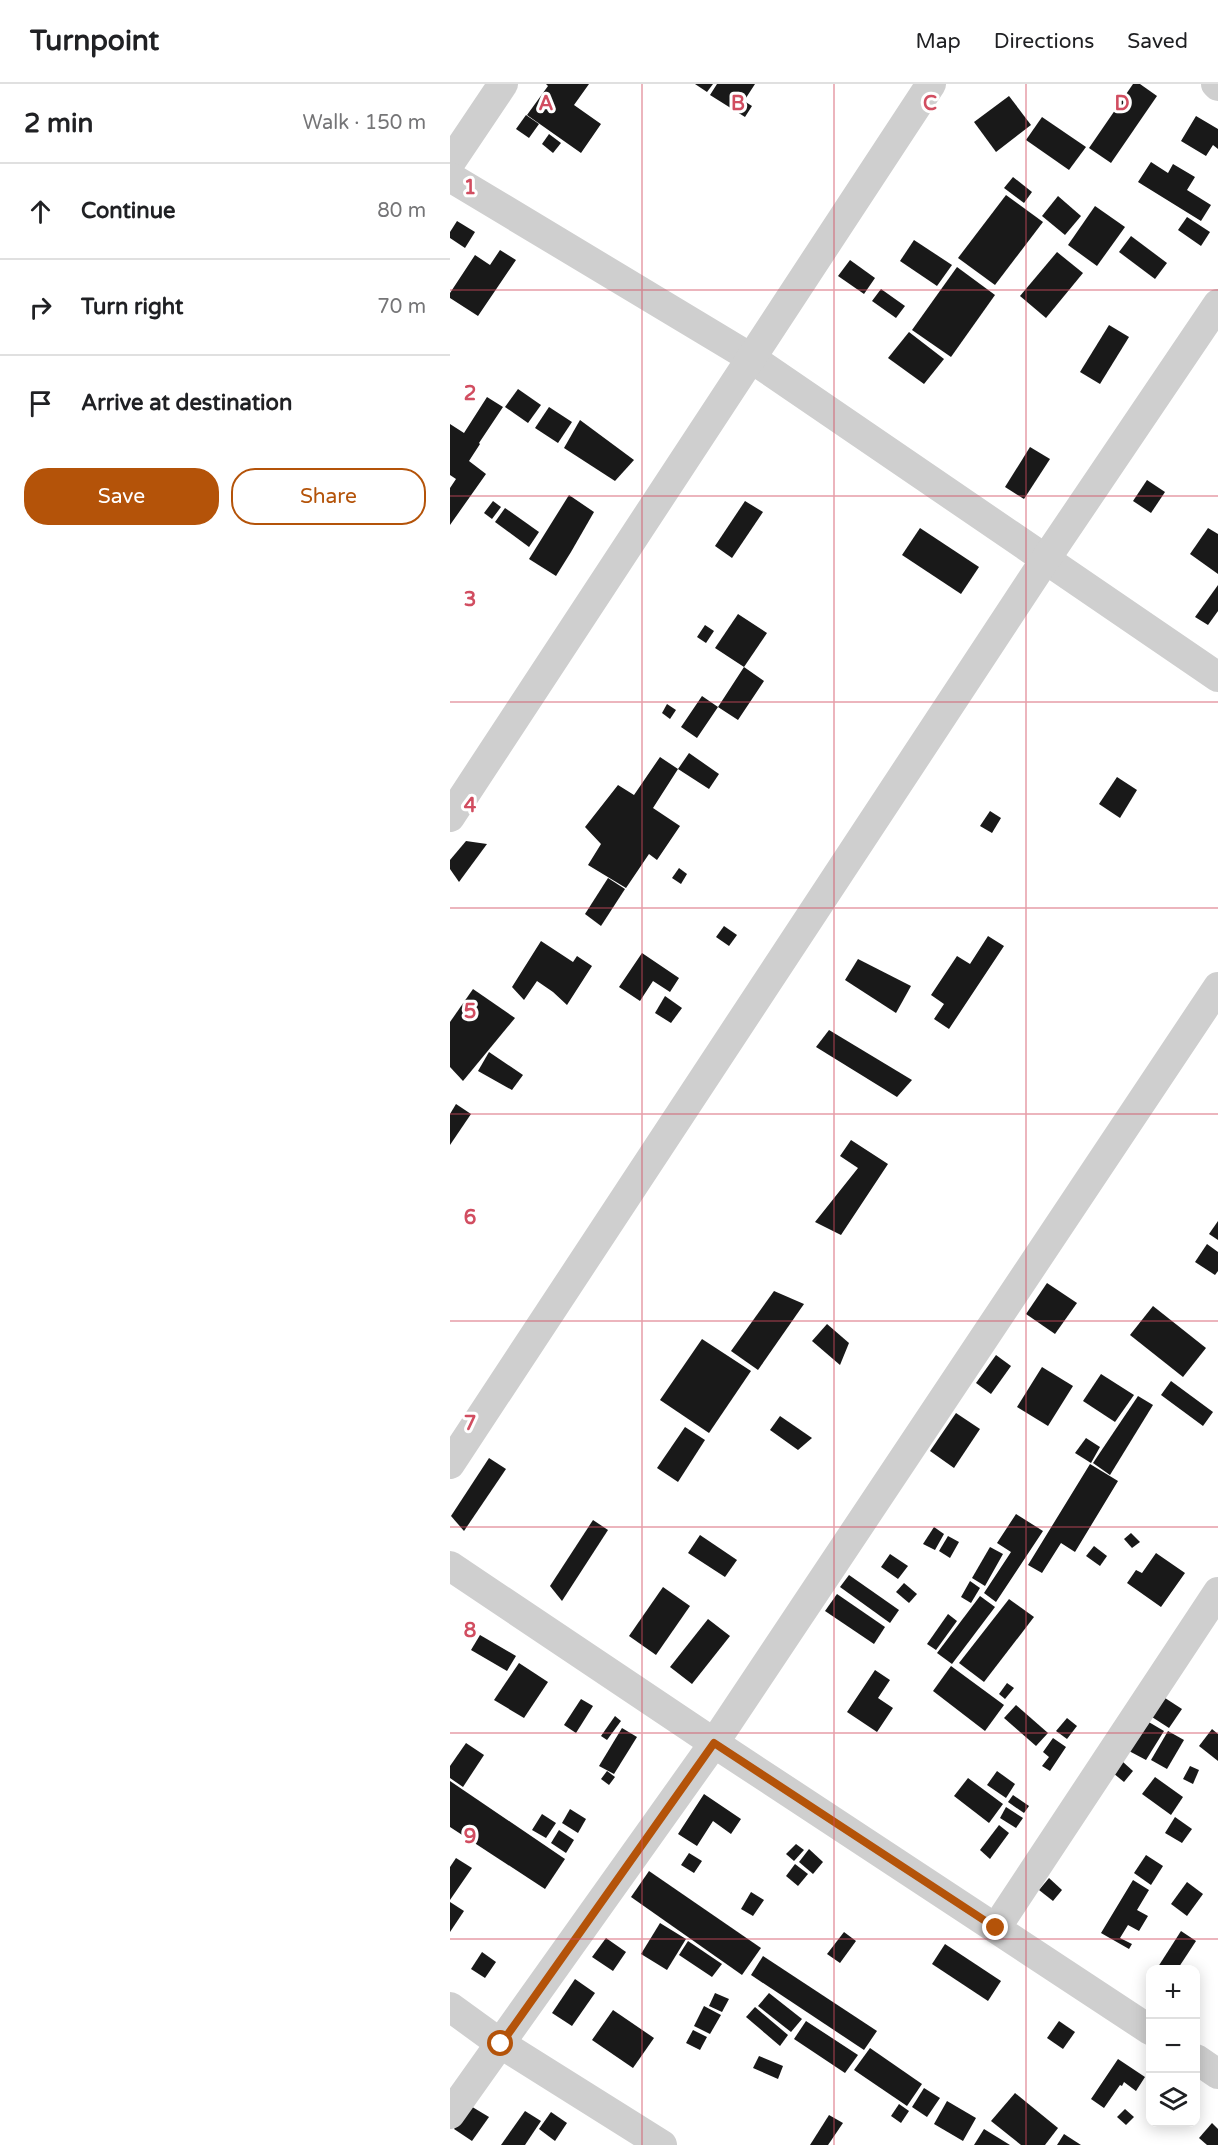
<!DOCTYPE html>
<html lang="en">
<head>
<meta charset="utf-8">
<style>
  :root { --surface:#fff; --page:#f6f6f6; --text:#202124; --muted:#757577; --line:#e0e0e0; --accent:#b45309 }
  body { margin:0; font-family:"Varela Round",sans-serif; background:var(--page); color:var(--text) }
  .controls { position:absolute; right:18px; bottom:18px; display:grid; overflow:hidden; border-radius:12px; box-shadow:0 3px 15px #0003 }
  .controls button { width:54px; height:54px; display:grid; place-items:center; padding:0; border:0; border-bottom:2px solid var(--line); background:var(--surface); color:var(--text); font:30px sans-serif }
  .stop { position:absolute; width:18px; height:18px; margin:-14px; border:4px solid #b45309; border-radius:50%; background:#fff }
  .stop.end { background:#b45309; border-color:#fff; box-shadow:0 2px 6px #0008 }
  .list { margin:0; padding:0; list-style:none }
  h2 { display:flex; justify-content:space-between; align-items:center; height:78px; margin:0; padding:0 24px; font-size:26px }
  h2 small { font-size:20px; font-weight:400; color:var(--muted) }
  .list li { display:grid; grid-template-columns:39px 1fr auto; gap:18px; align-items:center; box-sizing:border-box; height:96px; padding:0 24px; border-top:2px solid var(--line) }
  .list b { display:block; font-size:22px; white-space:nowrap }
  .list em { font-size:20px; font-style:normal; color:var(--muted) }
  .actions { display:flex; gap:12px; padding:18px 24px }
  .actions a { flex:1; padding:14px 0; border:2px solid var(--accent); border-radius:24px; text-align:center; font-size:21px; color:var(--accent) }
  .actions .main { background:var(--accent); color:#fff }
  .icon { flex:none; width:33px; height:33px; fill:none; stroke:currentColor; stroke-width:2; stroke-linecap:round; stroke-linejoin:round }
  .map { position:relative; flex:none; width:768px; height:2061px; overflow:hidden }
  header { display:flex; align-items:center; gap:36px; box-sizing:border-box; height:84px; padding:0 30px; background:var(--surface); border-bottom:2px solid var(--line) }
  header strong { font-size:28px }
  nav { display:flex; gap:33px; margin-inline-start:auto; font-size:21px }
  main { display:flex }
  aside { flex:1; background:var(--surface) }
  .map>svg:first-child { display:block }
</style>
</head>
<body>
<header>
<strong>Turnpoint</strong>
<nav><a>Map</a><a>Directions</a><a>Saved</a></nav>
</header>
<main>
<aside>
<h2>2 min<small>Walk · 150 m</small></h2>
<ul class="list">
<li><svg class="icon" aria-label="ahead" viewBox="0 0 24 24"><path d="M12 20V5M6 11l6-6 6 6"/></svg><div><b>Continue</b></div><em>80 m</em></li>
<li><svg class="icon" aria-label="right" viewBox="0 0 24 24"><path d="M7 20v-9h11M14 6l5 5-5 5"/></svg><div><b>Turn right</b></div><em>70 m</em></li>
<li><svg class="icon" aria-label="arrive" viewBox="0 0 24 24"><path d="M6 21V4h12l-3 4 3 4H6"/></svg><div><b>Arrive at destination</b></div></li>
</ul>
<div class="actions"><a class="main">Save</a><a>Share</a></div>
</aside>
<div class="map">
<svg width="768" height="2061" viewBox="0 0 768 2061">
  <rect width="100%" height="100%" fill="#fff"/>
  <g fill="#191919">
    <path d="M 96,0 L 139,0 L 124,21 L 151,40 L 131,69 L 77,31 L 98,2 Z"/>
    <path d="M 245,0 L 263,0 L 257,8 Z"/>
    <path d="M 267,0 L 305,0 L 294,17 L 302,22 L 295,33 L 260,11 Z"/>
    <path d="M 683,0 L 690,0 L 707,12 L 661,79 L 639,64 Z"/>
    <path d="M 559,12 L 581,41 L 546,68 L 524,38 Z"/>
    <path d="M 76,31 L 89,40 L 79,54 L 66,45 Z"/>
    <path d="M 746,32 L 768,45 L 768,65 L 763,61 L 756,72 L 731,57 Z"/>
    <path d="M 592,33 L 636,63 L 619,86 L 576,56 Z"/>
    <path d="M 99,50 L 111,59 L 103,69 L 92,60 Z"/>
    <path d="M 701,78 L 718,89 L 723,80 L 745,93 L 737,106 L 761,121 L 751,137 L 688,98 Z"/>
    <path d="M 563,93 L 582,108 L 574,119 L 554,104 Z"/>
    <path d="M 556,111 L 593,138 L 545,201 L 508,174 Z"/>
    <path d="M 608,112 L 631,132 L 615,151 L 592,132 Z"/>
    <path d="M 645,122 L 675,143 L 647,182 L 618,161 Z"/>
    <path d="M 737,133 L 760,148 L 751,162 L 728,146 Z"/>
    <path d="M 7,137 L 25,148 L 15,164 L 0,154 L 0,148 Z"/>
    <path d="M 681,152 L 717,179 L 705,195 L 669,168 Z"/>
    <path d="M 464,156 L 502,181 L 487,202 L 450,177 Z"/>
    <path d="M 50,166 L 66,176 L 28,232 L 0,214 L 0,209 L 25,171 L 40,181 Z"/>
    <path d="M 607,168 L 633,189 L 596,234 L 570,212 Z"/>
    <path d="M 400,176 L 425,194 L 414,210 L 388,192 Z"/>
    <path d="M 507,183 L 545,211 L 501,273 L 462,246 Z"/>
    <path d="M 431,205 L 455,222 L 446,234 L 422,217 Z"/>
    <path d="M 659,241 L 679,253 L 650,300 L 630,288 Z"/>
    <path d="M 459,248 L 494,275 L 474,300 L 438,274 Z"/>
    <path d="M 68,305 L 91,321 L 78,339 L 55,323 Z"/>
    <path d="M 37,313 L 53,323 L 29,359 L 30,360 L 19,377 L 36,390 L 0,441 L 0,404 L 6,395 L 0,391 L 0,340 L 14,349 Z"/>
    <path d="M 99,323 L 122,338 L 108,359 L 85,344 Z"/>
    <path d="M 130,336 L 184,376 L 165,397 L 114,364 Z"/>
    <path d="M 580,363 L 600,375 L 574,415 L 555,403 Z"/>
    <path d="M 697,396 L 715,408 L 701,429 L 683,417 Z"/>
    <path d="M 119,411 L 144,428 L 121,468 L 106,492 L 79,475 Z"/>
    <path d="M 43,417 L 51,423 L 42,435 L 34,429 Z"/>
    <path d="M 295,417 L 313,428 L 282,474 L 265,462 Z"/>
    <path d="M 55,424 L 89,448 L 79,463 L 45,438 Z"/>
    <path d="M 470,444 L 529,483 L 511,510 L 452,471 Z"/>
    <path d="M 758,444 L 768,450 L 768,490 L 740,470 Z"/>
    <path d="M 768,501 L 768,527 L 758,541 L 745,533 Z"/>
    <path d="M 288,530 L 317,549 L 294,583 L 265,564 Z"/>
    <path d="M 255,541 L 264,547 L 256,559 L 247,553 Z"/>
    <path d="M 294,583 L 314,597 L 288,636 L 268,623 L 247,654 L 231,643 L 252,612 L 268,623 Z"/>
    <path d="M 217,620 L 226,626 L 220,635 L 212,629 Z"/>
    <path d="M 239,669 L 269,690 L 259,705 L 228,685 Z"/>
    <path d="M 210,673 L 228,685 L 203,724 L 230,742 L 207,776 L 199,770 L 176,804 L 138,781 L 151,760 L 135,743 L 168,701 L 184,711 Z"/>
    <path d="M 667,693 L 687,706 L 670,734 L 649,720 Z"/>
    <path d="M 540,727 L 551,734 L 542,749 L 530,742 Z"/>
    <path d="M 16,757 L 37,760 L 9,798 L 0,785 L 0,776 Z"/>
    <path d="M 229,784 L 237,790 L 231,800 L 222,794 Z"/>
    <path d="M 158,794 L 175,805 L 151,842 L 135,830 Z"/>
    <path d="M 274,842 L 287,851 L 279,862 L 266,853 Z"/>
    <path d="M 538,852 L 554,862 L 499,945 L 484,935 L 494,920 L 481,911 L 507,872 L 520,880 Z"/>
    <path d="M 91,857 L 123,878 L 127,872 L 142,882 L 117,921 L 103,908 L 87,897 L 74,916 L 62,903 Z"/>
    <path d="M 192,869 L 229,894 L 220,908 L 203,897 L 190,917 L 169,903 Z"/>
    <path d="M 408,875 L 461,902 L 446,929 L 395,896 Z"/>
    <path d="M 23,905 L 65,934 L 13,997 L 0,983 L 0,938 Z"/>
    <path d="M 215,912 L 232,924 L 221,939 L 205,929 Z"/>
    <path d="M 379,946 L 462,996 L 447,1013 L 366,963 Z"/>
    <path d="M 39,968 L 73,991 L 62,1006 L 28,987 Z"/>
    <path d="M 6,1020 L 21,1030 L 0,1061 L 0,1030 Z"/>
    <path d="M 401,1056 L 438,1080 L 391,1151 L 365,1138 L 408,1084 L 390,1072 Z"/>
    <path d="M 768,1137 L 768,1156 L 759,1150 Z"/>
    <path d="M 757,1160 L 768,1168 L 768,1187 L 765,1191 L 745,1178 Z"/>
    <path d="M 597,1199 L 627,1219 L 605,1250 L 576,1230 Z"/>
    <path d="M 324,1207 L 354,1220 L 308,1286 L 281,1267 Z"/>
    <path d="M 703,1222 L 756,1264 L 733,1293 L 680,1251 Z"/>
    <path d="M 377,1240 L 399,1259 L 390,1281 L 362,1257 Z"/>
    <path d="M 252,1255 L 301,1287 L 259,1349 L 210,1316 Z"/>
    <path d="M 546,1271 L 561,1282 L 541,1310 L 526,1299 Z"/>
    <path d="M 592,1283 L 623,1302 L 598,1342 L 567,1323 Z"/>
    <path d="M 651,1290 L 684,1311 L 665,1338 L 633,1317 Z"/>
    <path d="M 721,1297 L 763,1328 L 753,1342 L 711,1311 Z"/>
    <path d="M 688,1312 L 703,1321 L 660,1391 L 643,1379 Z"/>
    <path d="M 506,1329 L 530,1345 L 504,1384 L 480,1367 Z"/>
    <path d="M 330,1332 L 362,1354 L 348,1366 L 320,1346 Z"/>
    <path d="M 235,1343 L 255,1356 L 228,1398 L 207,1384 Z"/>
    <path d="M 636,1354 L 650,1363 L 641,1379 L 625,1369 Z"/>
    <path d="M 39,1374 L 56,1385 L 14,1447 L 1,1432 Z"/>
    <path d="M 640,1380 L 668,1397 L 625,1468 L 611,1459 L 592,1489 L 578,1481 Z"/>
    <path d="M 566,1430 L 593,1447 L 546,1518 L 534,1509 L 561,1468 L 547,1459 Z"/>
    <path d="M 143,1436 L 158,1446 L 112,1517 L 100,1502 Z"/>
    <path d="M 484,1443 L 494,1450 L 485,1466 L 473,1460 Z"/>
    <path d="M 681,1449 L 690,1458 L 682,1464 L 674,1455 Z"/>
    <path d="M 250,1451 L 287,1476 L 275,1493 L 238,1469 Z"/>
    <path d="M 498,1452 L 509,1458 L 500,1474 L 489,1467 Z"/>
    <path d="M 644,1462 L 657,1472 L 650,1482 L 636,1472 Z"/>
    <path d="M 540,1463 L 553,1470 L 535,1502 L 522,1494 Z"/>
    <path d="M 706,1469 L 735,1489 L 711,1523 L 677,1499 L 686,1486 L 692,1489 Z"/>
    <path d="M 440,1470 L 458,1482 L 448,1495 L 431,1483 Z"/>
    <path d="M 399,1491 L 449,1526 L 440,1539 L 390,1503 Z"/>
    <path d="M 520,1497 L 530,1504 L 521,1519 L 511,1513 Z"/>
    <path d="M 454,1499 L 467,1510 L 459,1519 L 446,1508 Z"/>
    <path d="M 213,1503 L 240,1522 L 206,1571 L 179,1552 Z"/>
    <path d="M 387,1510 L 435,1543 L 424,1560 L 375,1527 Z"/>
    <path d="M 530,1512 L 545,1523 L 502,1580 L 487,1569 Z"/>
    <path d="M 559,1515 L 584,1533 L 534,1598 L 509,1579 Z"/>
    <path d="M 498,1530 L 507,1537 L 486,1566 L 477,1560 Z"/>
    <path d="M 258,1535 L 280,1552 L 242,1600 L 220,1583 Z"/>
    <path d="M 30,1551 L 66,1572 L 57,1587 L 21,1566 Z"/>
    <path d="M 69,1579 L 98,1598 L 74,1634 L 44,1616 Z"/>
    <path d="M 501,1582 L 554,1621 L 535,1647 L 483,1607 Z"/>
    <path d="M 425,1586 L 440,1596 L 428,1614 L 443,1624 L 427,1648 L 397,1628 Z"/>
    <path d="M 557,1599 L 564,1604 L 555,1615 L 549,1610 Z"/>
    <path d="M 715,1614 L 732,1625 L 719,1644 L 702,1633 Z"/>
    <path d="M 131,1615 L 143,1622 L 126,1649 L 114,1641 Z"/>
    <path d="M 566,1621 L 598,1649 L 586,1662 L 554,1634 Z"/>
    <path d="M 165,1632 L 171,1637 L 157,1656 L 151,1652 Z"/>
    <path d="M 617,1634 L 627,1642 L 617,1655 L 606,1647 Z"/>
    <path d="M 697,1637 L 714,1647 L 696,1676 L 679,1667 Z"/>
    <path d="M 172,1644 L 187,1653 L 164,1690 L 149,1682 Z"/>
    <path d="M 762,1645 L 768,1650 L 768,1677 L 749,1662 Z"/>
    <path d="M 718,1647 L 734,1656 L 717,1685 L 701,1676 Z"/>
    <path d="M 603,1654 L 616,1663 L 600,1687 L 592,1682 L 599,1673 L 593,1668 Z"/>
    <path d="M 16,1659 L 34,1671 L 13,1703 L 0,1694 L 0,1682 Z"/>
    <path d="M 673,1678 L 683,1687 L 674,1698 L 663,1689 Z"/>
    <path d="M 740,1682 L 749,1686 L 743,1700 L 733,1695 Z"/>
    <path d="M 157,1687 L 165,1693 L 159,1701 L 151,1695 Z"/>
    <path d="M 547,1687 L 565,1700 L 556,1714 L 537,1701 Z"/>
    <path d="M 705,1693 L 733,1713 L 721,1731 L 692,1710 Z"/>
    <path d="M 518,1694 L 553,1720 L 539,1739 L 504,1712 Z"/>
    <path d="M 0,1697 L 115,1775 L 95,1805 L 0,1743 Z"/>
    <path d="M 254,1710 L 291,1735 L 281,1750 L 263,1737 L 247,1762 L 228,1750 Z"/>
    <path d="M 563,1711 L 579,1722 L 574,1729 L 558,1718 Z"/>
    <path d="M 556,1723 L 573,1734 L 566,1744 L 550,1734 Z"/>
    <path d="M 120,1725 L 136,1735 L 128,1749 L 112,1739 Z"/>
    <path d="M 92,1730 L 106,1739 L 96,1754 L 82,1746 Z"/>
    <path d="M 725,1733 L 742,1745 L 732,1759 L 715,1749 Z"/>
    <path d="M 549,1741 L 559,1749 L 540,1775 L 530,1766 Z"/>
    <path d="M 109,1746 L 124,1756 L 116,1769 L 101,1759 Z"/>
    <path d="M 346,1760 L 354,1766 L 344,1777 L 336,1770 Z"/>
    <path d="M 359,1765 L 373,1778 L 363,1790 L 349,1778 Z"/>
    <path d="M 239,1769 L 252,1777 L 244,1789 L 231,1781 Z"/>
    <path d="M 696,1771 L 713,1782 L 701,1801 L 684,1789 Z"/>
    <path d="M 6,1774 L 22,1784 L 0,1816 L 0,1783 Z"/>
    <path d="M 345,1780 L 358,1790 L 348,1802 L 336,1792 Z"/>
    <path d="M 199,1787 L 311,1864 L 292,1891 L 181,1813 Z"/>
    <path d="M 599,1794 L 612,1806 L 603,1817 L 589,1806 Z"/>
    <path d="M 683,1796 L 699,1806 L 687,1826 L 698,1832 L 689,1847 L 678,1841 L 670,1854 L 682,1860 L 679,1865 L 651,1849 Z"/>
    <path d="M 737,1798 L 753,1810 L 737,1832 L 721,1820 Z"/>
    <path d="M 301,1808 L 314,1816 L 303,1832 L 291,1825 Z"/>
    <path d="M 0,1818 L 14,1827 L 0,1848 Z"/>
    <path d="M 210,1839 L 236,1855 L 217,1886 L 191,1870 Z"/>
    <path d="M 731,1847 L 746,1857 L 727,1886 L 706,1886 Z"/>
    <path d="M 394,1848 L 406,1857 L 390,1879 L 377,1870 Z"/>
    <path d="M 156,1854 L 176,1868 L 163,1887 L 142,1873 Z"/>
    <path d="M 238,1857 L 272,1880 L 262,1893 L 229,1871 Z"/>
    <path d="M 495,1860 L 551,1897 L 538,1917 L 482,1880 Z"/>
    <path d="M 32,1868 L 46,1878 L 35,1894 L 21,1885 Z"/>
    <path d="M 313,1872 L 427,1947 L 414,1966 L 301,1891 Z"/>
    <path d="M 125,1895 L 145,1909 L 122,1942 L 102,1929 Z"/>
    <path d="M 265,1909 L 279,1915 L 272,1928 L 259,1922 Z"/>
    <path d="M 319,1909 L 352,1935 L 341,1948 L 308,1922 Z"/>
    <path d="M 254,1922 L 271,1931 L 260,1950 L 244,1942 Z"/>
    <path d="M 305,1923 L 338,1951 L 330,1962 L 296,1933 Z"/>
    <path d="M 163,1926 L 204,1954 L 183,1984 L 142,1956 Z"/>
    <path d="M 356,1937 L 408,1971 L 395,1989 L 344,1955 Z"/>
    <path d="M 609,1937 L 625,1948 L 613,1965 L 597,1954 Z"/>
    <path d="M 243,1946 L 257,1953 L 250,1966 L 236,1959 Z"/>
    <path d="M 420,1964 L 472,2000 L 457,2022 L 404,1986 Z"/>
    <path d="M 309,1972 L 333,1982 L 328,1995 L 303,1984 Z"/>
    <path d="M 668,1975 L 695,1993 L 686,2007 L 674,1998 L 672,2002 L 670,2001 L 654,2024 L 641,2015 Z"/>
    <path d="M 474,2004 L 490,2014 L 477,2033 L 462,2023 Z"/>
    <path d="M 565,2009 L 608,2044 L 595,2061 L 571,2061 L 541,2037 Z"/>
    <path d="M 497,2017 L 526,2034 L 513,2057 L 484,2040 Z"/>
    <path d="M 449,2020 L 459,2027 L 451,2039 L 441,2032 Z"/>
    <path d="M 19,2021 L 39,2033 L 22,2057 L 4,2045 Z"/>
    <path d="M 675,2025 L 684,2033 L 676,2041 L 667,2033 Z"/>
    <path d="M 75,2027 L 91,2037 L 75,2061 L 51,2061 Z"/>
    <path d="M 101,2028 L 117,2039 L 105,2057 L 89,2045 Z"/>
    <path d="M 379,2031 L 393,2039 L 378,2061 L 360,2061 Z"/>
    <path d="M 762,2039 L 768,2045 L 768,2061 L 757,2061 L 749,2054 Z"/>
    <path d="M 534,2045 L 560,2061 L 524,2061 Z"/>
    <path d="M 614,2050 L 631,2061 L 607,2061 Z"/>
  </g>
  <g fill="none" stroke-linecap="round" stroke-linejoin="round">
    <g stroke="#cfcfcf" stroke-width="30">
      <path d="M 766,0 L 768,2"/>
      <path d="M 0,79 L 53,0"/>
      <path d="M 0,93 L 301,274 L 768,593"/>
      <path d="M 0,733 L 481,0"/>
      <path d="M 0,1380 L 595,476 L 768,220"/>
      <path d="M 0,1482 L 264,1659 L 700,1946"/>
      <path d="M 546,1844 L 768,1508"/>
      <path d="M 0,1923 L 51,1960 L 212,2061"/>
      <path d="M 746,1975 L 768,1990"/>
      <path d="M 0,2030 L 264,1659 L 768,903"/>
    </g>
  </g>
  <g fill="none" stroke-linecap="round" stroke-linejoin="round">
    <path stroke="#b45309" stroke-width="8" d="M 51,1960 L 264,1659 L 546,1844"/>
  </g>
  <path fill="none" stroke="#d14d60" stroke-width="1.5" stroke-opacity="0.55" d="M 192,0 L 192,2061M 384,0 L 384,2061M 576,0 L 576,2061M 0,206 L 768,206M 0,412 L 768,412M 0,618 L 768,618M 0,824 L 768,824M 0,1030 L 768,1030M 0,1237 L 768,1237M 0,1443 L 768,1443M 0,1649 L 768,1649M 0,1855 L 768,1855"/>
  <g font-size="20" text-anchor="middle" font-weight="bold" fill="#d14d60" stroke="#fff" stroke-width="6" stroke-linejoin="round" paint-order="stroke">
    <text x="96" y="26">A</text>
    <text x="288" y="26">B</text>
    <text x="480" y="26">C</text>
    <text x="672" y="26">D</text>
    <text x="20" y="110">1</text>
    <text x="20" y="316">2</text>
    <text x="20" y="522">3</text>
    <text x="20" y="728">4</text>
    <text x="20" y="934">5</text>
    <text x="20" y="1140">6</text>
    <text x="20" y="1346">7</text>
    <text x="20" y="1553">8</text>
    <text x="20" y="1759">9</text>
  </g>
</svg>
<div class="controls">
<button>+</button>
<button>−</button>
<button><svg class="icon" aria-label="layers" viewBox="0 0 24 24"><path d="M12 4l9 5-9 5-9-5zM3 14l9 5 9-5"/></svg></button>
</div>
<div class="stop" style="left:51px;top:1960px"></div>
<div class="stop end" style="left:546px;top:1844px"></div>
</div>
</main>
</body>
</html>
